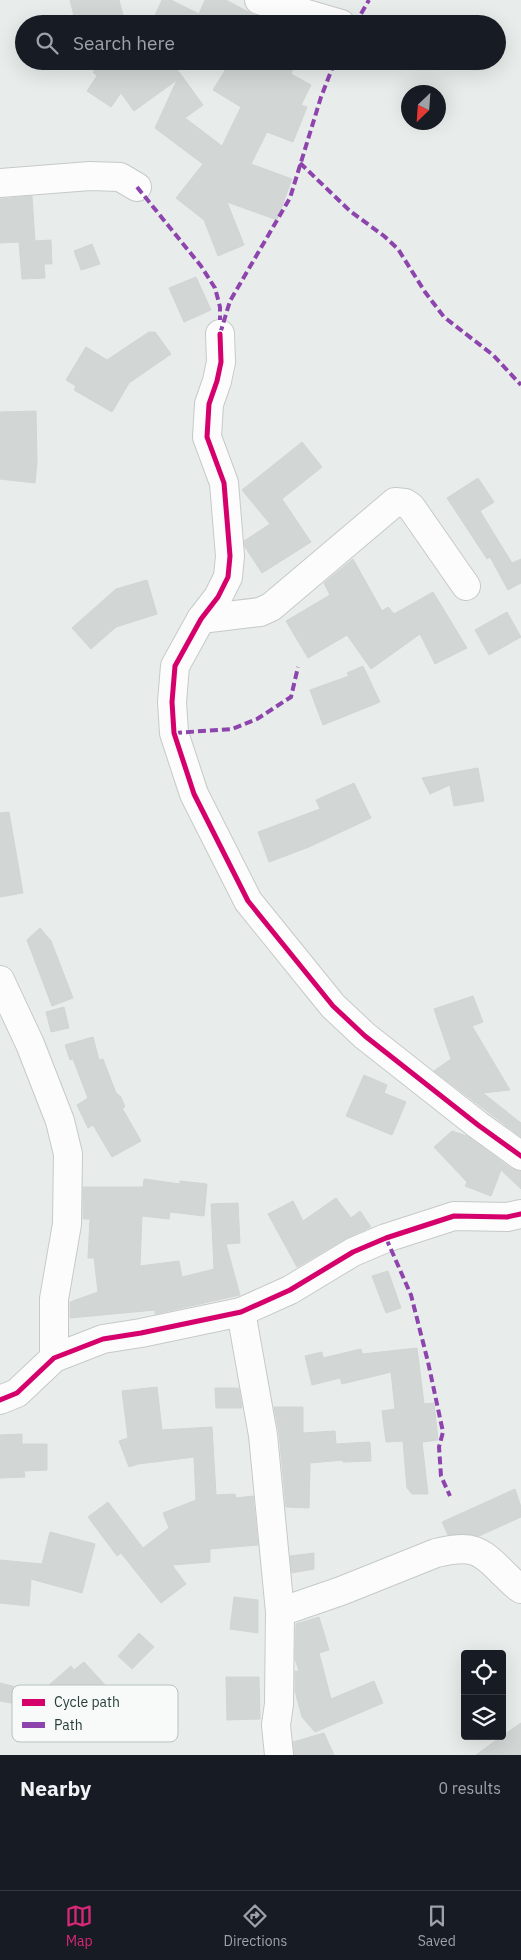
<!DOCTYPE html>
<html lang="en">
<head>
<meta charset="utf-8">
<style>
  :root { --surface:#171b24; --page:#242831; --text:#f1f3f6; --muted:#9ea1a6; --line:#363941; --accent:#db2777 }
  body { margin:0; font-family:"IBM Plex Sans",sans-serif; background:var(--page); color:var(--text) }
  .controls { position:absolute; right:15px; bottom:15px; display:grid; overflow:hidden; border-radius:5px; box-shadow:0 5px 20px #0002 }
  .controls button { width:45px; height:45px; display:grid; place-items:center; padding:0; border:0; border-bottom:1px solid var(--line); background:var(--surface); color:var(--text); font:25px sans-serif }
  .compass { position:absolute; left:401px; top:85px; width:45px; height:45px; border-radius:50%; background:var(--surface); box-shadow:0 5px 20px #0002; rotate:205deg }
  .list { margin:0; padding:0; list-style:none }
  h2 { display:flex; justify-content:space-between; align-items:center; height:65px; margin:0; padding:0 20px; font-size:21px }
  h2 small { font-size:16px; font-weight:400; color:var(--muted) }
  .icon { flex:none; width:28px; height:28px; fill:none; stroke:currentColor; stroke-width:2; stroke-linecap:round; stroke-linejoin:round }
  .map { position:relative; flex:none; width:521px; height:1755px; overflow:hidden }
  .search { position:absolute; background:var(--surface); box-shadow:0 5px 20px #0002; left:15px; right:15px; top:15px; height:55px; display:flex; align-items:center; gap:12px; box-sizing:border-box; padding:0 18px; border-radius:28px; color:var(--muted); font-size:19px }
  .sheet { height:135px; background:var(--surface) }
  nav { display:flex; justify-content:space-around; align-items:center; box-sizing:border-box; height:70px; border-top:1px solid var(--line); background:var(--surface); font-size:14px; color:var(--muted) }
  nav a { display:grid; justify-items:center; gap:2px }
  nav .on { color:var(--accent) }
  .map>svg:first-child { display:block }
</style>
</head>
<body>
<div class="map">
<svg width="521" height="1755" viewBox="0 0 521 1755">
  <rect width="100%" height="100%" fill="#e8edeb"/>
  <g fill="#d2d6d5" stroke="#d1d6d4">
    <path d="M 70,0 L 119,0 L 124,19 L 105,24 L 76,24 Z"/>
    <path d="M 162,0 L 171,0 L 199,14 L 205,0 L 226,0 L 254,15 L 277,24 L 151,24 Z"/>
    <path d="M 103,61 L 171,61 L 203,105 L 185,118 L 222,146 L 241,107 L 213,90 L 231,61 L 241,61 L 254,69 L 257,61 L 296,61 L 291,74 L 311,85 L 301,105 L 307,107 L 293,142 L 267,132 L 251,164 L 292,179 L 277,220 L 227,202 L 244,245 L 218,256 L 204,220 L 176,198 L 203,164 L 155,128 L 177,80 L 134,111 L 121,93 L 111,107 L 87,91 L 97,76 L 93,72 Z"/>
    <path d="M 32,196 L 35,241 L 51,240 L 52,264 L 44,264 L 45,278 L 22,279 L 19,242 L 0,243 L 0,199 Z"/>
    <path d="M 92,244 L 100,264 L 81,270 L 74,251 Z"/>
    <path d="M 196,277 L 211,310 L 184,322 L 169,288 Z"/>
    <path d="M 149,332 L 155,332 L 171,354 L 129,383 L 112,412 L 74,390 L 76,386 L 66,380 L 86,347 L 107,360 Z"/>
    <path d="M 36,411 L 37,462 L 35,483 L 0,479 L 0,412 Z"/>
    <path d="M 302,442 L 322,467 L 282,499 L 311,542 L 262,573 L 245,547 L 244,541 L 270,524 L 242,490 Z"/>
    <path d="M 478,478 L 494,502 L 480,511 L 512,563 L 521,559 L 521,583 L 508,590 L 490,557 L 487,559 L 447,498 Z"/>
    <path d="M 353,559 L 382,611 L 388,607 L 394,614 L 433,592 L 467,648 L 435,664 L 420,634 L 371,669 L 347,635 L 308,658 L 286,621 L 330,595 L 324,583 Z"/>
    <path d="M 147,580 L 157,614 L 116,627 L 91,649 L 72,628 L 116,589 Z"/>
    <path d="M 507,612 L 521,637 L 489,655 L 475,630 Z"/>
    <path d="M 363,666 L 380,702 L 323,725 L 310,690 L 349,676 L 347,673 Z"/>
    <path d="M 478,768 L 484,801 L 454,806 L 450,785 L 430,794 L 422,778 Z"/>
    <path d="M 354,783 L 371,818 L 309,847 L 269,862 L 258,832 L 320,809 L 316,800 Z"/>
    <path d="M 9,812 L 23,893 L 0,897 L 0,813 Z"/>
    <path d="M 40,928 L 51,941 L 73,998 L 52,1006 L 27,940 Z"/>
    <path d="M 473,996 L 483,1022 L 472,1026 L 510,1090 L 483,1093 L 521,1123 L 521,1137 L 434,1071 L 451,1059 L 434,1009 Z"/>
    <path d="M 64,1007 L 69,1028 L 51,1032 L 46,1012 Z"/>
    <path d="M 93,1037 L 99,1060 L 103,1059 L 116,1093 L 121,1097 L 125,1107 L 122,1108 L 141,1141 L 112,1157 L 93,1125 L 88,1128 L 77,1105 L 88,1098 L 73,1059 L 70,1060 L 65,1045 Z"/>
    <path d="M 364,1075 L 387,1085 L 384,1093 L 406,1102 L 392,1135 L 346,1116 Z"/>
    <path d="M 452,1131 L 467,1136 L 512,1169 L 521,1171 L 521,1189 L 501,1170 L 491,1196 L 465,1186 L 467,1182 L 434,1147 Z"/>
    <path d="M 144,1179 L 180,1184 L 180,1181 L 207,1184 L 204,1216 L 170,1212 L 169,1219 L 142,1216 L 140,1266 L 179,1261 L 182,1277 L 214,1269 L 211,1204 L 238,1203 L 240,1243 L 226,1244 L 240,1295 L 155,1314 L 155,1310 L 70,1318 L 70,1302 L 98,1292 L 94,1258 L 88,1258 L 90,1219 L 83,1219 L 83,1187 L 143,1187 Z"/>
    <path d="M 336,1198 L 351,1218 L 360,1211 L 371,1227 L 345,1239 L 297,1267 L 268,1214 L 293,1201 L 303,1221 Z"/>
    <path d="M 388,1271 L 401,1308 L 386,1313 L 372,1276 Z"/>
    <path d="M 417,1348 L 424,1404 L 434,1403 L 438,1440 L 422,1442 L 428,1494 L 412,1494 L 407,1488 L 403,1441 L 386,1442 L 382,1411 L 395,1409 L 391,1372 L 342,1384 L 340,1378 L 312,1385 L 305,1356 L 322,1352 L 323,1358 L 361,1349 L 362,1354 Z"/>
    <path d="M 157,1387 L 162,1430 L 212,1427 L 216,1495 L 235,1494 L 236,1498 L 253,1496 L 258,1545 L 210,1549 L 210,1562 L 172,1565 L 186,1584 L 161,1603 L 121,1553 L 117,1556 L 88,1517 L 108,1502 L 143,1548 L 169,1528 L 163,1513 L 196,1500 L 194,1457 L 138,1464 L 129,1467 L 119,1441 L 128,1438 L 122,1391 Z"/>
    <path d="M 215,1388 L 239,1388 L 242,1408 L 216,1408 Z"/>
    <path d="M 274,1407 L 303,1407 L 303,1433 L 335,1431 L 336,1444 L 370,1442 L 371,1461 L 343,1462 L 343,1460 L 310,1463 L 309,1508 L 286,1507 L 279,1433 Z"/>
    <path d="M 22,1434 L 22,1444 L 47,1444 L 47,1470 L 24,1471 L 25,1477 L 0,1478 L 0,1435 Z"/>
    <path d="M 515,1489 L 521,1507 L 521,1517 L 479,1536 L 466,1534 L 448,1535 L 442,1522 Z"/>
    <path d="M 50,1532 L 95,1544 L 82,1593 L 31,1579 L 29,1606 L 0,1603 L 0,1560 L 42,1564 Z"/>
    <path d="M 314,1553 L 314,1569 L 292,1573 L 290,1556 Z"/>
    <path d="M 234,1597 L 258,1600 L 258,1633 L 230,1629 Z"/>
    <path d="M 319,1617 L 329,1650 L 319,1653 L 331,1699 L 374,1681 L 383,1703 L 315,1732 L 302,1717 L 295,1691 L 295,1671 L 299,1671 L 295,1659 L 296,1624 Z"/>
    <path d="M 139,1633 L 154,1647 L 132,1669 L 118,1656 Z"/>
    <path d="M 84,1662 L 107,1687 L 69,1721 L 42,1691 L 71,1666 L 74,1670 Z"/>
    <path d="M 226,1677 L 259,1677 L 260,1719 L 227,1720 Z"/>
    <path d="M 0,1683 L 25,1689 L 22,1705 L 0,1701 Z"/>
    <path d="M 521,1723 L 521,1755 L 476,1755 L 502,1736 Z"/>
    <path d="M 324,1733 L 334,1755 L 294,1755 L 293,1742 Z"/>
  </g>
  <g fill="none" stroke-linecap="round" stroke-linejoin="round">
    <g stroke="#c5cac8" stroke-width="30">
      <g id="minor">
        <path d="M 259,0 L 341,24"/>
        <path d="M 0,183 L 90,176 L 120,177 L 137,187"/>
        <path d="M 220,334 L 221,362 L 217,381 L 209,404 L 207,437 L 224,483 L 230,556 L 228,577 L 218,597 L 201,619 L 175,666 L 172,702 L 174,733 L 194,794 L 248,901 L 333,1006 L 365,1036 L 478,1125 L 521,1156"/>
        <path d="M 201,619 L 260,612 L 271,607 L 395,502 L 405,503 L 411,507 L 466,586"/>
        <path d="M 0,980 L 30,1044 L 60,1121 L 68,1154 L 67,1224 L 54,1299 L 54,1358"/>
        <path d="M 241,1312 L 263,1435 L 280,1612 L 279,1704 L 276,1725 L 279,1755"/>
        <path d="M 0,1400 L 17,1393 L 54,1358 L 103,1339 L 141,1333 L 241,1312 L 290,1290 L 353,1252 L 386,1238 L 454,1216 L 507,1217 L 521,1214"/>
        <path d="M 280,1612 L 341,1591 L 436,1553 C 471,1545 479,1548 503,1573 C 509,1578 514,1585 521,1589"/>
      </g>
    </g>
    <use href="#minor" stroke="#fcfcfc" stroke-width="28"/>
    <g stroke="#8e44ad" stroke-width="4" stroke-dasharray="8 4" stroke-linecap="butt">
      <path d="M 355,24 L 369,0"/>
      <path d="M 300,163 L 350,211 L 384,236 L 398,249 L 425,292 L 444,317 L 493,355 L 521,385"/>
      <path d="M 137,187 L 201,266 L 215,288 L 220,307 L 220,320"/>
      <path d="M 220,334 L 230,301 L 290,198 L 321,97 L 335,61"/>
      <path d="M 174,733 L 232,729 L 257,719 L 291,697 L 298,667"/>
      <path d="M 386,1238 L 411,1295 L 428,1362 L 443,1432 L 439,1447 L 441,1476 L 450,1496"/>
    </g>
    <g stroke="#f7faf9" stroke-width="8">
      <g id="cycleway">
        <path d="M 220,334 L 221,362 L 217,381 L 209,404 L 207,437 L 224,483 L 230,556 L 228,577 L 218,597 L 201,619 L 175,666 L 172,702 L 174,733 L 194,794 L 248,901 L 333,1006 L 365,1036 L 478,1125 L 521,1156"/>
        <path d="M 0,1400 L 17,1393 L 54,1358 L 103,1339 L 141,1333 L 241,1312 L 290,1290 L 353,1252 L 386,1238 L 454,1216 L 507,1217 L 521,1214"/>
      </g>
    </g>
    <use href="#cycleway" stroke="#d6006c" stroke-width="5"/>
  </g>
  <rect x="12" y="1685" width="166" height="57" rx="8" fill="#f7faf9" stroke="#b9c2c0" stroke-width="1"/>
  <rect x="22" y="1699" width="23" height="7" fill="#d6006c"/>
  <rect x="22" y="1722" width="23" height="6" fill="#8e44ad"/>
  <g font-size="14" fill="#273e3a">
    <text x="54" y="1707">Cycle path</text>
    <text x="54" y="1730">Path</text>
  </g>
</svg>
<div class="controls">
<button><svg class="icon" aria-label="locate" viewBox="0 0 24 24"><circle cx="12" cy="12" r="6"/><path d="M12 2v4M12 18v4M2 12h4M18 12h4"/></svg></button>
<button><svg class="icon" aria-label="layers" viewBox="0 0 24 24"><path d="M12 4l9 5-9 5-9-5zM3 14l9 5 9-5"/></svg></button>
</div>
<svg class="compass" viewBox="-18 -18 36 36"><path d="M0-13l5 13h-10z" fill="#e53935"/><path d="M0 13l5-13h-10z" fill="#9ea1a6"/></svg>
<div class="search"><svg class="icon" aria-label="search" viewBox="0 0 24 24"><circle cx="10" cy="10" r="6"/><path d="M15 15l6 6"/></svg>Search here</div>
</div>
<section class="sheet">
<h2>Nearby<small>0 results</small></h2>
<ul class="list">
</ul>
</section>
<nav>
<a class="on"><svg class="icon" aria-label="map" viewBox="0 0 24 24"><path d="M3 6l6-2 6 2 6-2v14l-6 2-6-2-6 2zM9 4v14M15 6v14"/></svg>Map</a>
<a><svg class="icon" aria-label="directions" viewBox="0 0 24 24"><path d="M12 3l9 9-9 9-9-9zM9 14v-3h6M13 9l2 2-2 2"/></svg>Directions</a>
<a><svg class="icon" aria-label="saved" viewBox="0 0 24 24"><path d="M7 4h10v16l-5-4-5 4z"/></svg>Saved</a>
</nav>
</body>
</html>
